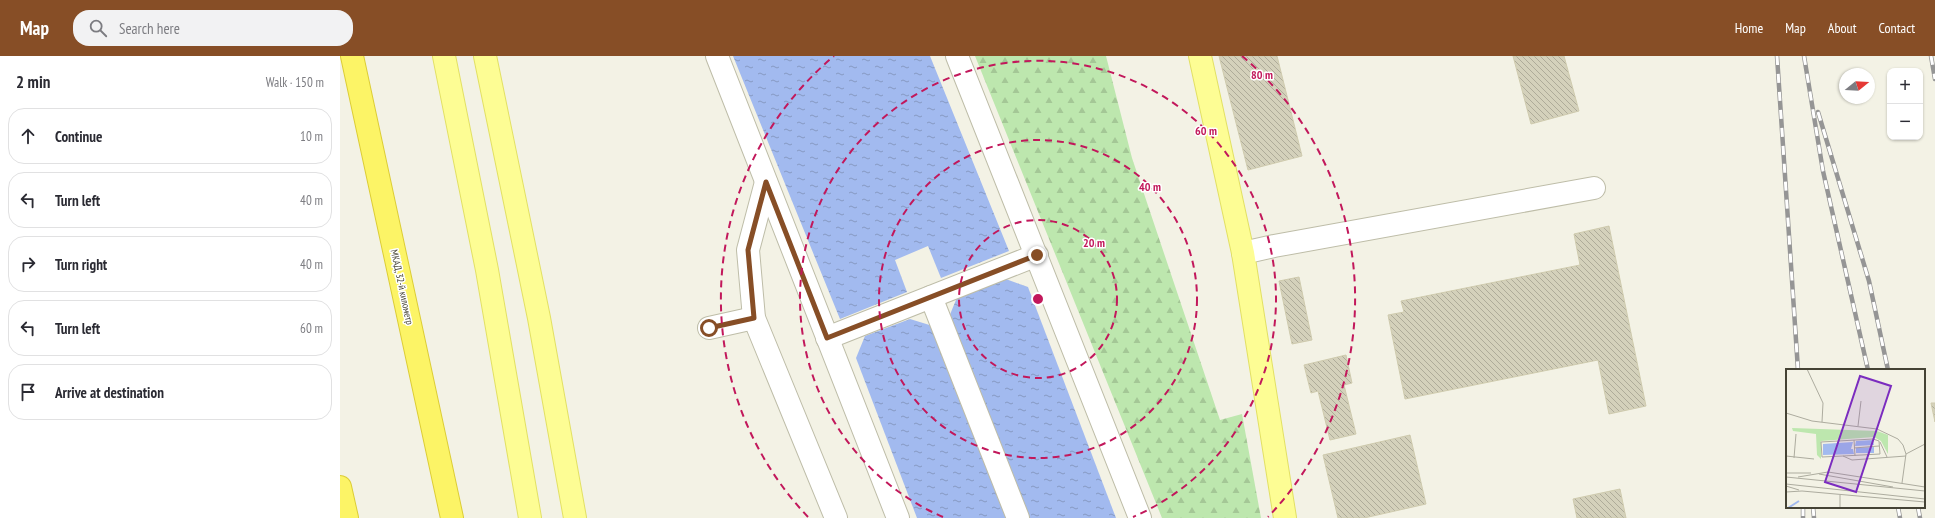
<!DOCTYPE html>
<html lang="en">
<head>
<meta charset="utf-8">
<style>
  :root { --surface:#fff; --page:#f2f2f3; --text:#2b2b33; --muted:#7c7c81; --line:#e1e1e2; --accent:#874e26 }
  body { margin:0; font-family:"PT Sans Narrow",sans-serif; background:var(--page); color:var(--text) }
  .controls { position:absolute; right:12px; top:12px; display:grid; overflow:hidden; border-radius:8px; box-shadow:0 1px 3px #0004 }
  .controls button { width:36px; height:36px; display:grid; place-items:center; padding:0; border:0; border-bottom:1px solid var(--line); background:var(--surface); color:var(--text); font:20px sans-serif }
  .compass { position:absolute; left:1499px; top:12px; width:36px; height:36px; border-radius:50%; background:var(--surface); box-shadow:0 1px 3px #0004; rotate:72deg }
  .stop { position:absolute; width:12px; height:12px; margin:-9px; border:3px solid #874e26; border-radius:50%; background:#fff }
  .stop.end { background:#874e26; border-color:#fff; box-shadow:0 1px 4px #0008 }
  .list { margin:0; padding:0; list-style:none }
  h2 { display:flex; justify-content:space-between; align-items:center; height:52px; margin:0; padding:0 16px; font-size:17px }
  h2 small { font-size:13px; font-weight:400; color:var(--muted) }
  .list li { display:grid; grid-template-columns:26px 1fr auto; gap:12px; align-items:center; box-sizing:border-box; height:56px; margin:0 8px 8px; padding:0 8px; border:1px solid var(--line); border-radius:16px }
  .list b { display:block; font-size:15px; white-space:nowrap }
  .list em { font-size:13px; font-style:normal; color:var(--muted) }
  .icon { flex:none; width:22px; height:22px; fill:none; stroke:currentColor; stroke-width:2; stroke-linecap:round; stroke-linejoin:round }
  .map { position:relative; flex:none; width:1595px; height:462px; overflow:hidden }
  header { display:flex; align-items:center; gap:24px; box-sizing:border-box; height:56px; padding:0 20px; background:var(--accent); color:#fff }
  header strong { font-size:19px }
  nav { display:flex; gap:22px; margin-inline-start:auto; font-size:14px }
  .search { width:280px; height:36px; background:var(--page); display:flex; align-items:center; gap:10px; box-sizing:border-box; padding:0 14px; border-radius:16px; color:var(--muted); font-size:15px }
  main { display:flex }
  aside { flex:1; background:var(--surface) }
  .map>svg:first-child { display:block }
</style>
</head>
<body>
<header>
<strong>Map</strong>
<div class="search"><svg class="icon" aria-label="search" viewBox="0 0 24 24"><circle cx="10" cy="10" r="6"/><path d="M15 15l6 6"/></svg>Search here</div>
<nav><a>Home</a><a>Map</a><a>About</a><a>Contact</a></nav>
</header>
<main>
<aside>
<h2>2 min<small>Walk · 150 m</small></h2>
<ul class="list">
<li><svg class="icon" aria-label="ahead" viewBox="0 0 24 24"><path d="M12 20V5M6 11l6-6 6 6"/></svg><div><b>Continue</b></div><em>10 m</em></li>
<li><svg class="icon" aria-label="left" viewBox="0 0 24 24"><path d="M17 20v-9H6M10 6l-5 5 5 5"/></svg><div><b>Turn left</b></div><em>40 m</em></li>
<li><svg class="icon" aria-label="right" viewBox="0 0 24 24"><path d="M7 20v-9h11M14 6l5 5-5 5"/></svg><div><b>Turn right</b></div><em>40 m</em></li>
<li><svg class="icon" aria-label="left" viewBox="0 0 24 24"><path d="M17 20v-9H6M10 6l-5 5 5 5"/></svg><div><b>Turn left</b></div><em>60 m</em></li>
<li><svg class="icon" aria-label="arrive" viewBox="0 0 24 24"><path d="M6 21V4h12l-3 4 3 4H6"/></svg><div><b>Arrive at destination</b></div></li>
</ul>
</aside>
<div class="map">
<svg width="1595" height="462" viewBox="0 0 1595 462">
  <defs>
    <pattern id="forest-firs" width="22" height="20" patternUnits="userSpaceOnUse"><rect width="22" height="20" fill="#bde7ae"/><path d="M5 1l3.5 6h-7zM16 11l3.5 6h-7z" fill="#a4c796"/></pattern>
    <pattern id="water-ripples" width="26" height="14" patternUnits="userSpaceOnUse"><rect width="26" height="14" fill="#a2baef"/><path d="M2 4q2-2 4 0t4 0M15 11q2-2 4 0t4 0" fill="none" stroke="#8699c2"/></pattern>
    <pattern id="building-back-hatch" width="6" height="6" patternUnits="userSpaceOnUse"><rect width="6" height="6" fill="#d4d1bb"/><path d="M-1 5l2 2M0 0l6 6M5-1l2 2" fill="none" stroke="#aeab99"/></pattern>
  </defs>
  <rect width="100%" height="100%" fill="#f3f2e5"/>
  <path fill="url(#forest-firs)" d="M 635,0 L 766,0 L 792,102 L 880,364 L 902,358 L 921,462 L 822,462 Z"/>
  <g fill="url(#water-ripples)">
    <path d="M 393,0 L 590,0 L 669,195 L 601,222 L 588,190 L 555,204 L 567,236 L 500,263 Z"/>
    <path d="M 663,222 L 688,231 L 776,462 L 686,462 L 609,261 L 618,239 Z"/>
    <path d="M 570,263 L 596,271 L 669,462 L 577,462 L 516,302 L 525,280 Z"/>
  </g>
  <g fill="url(#building-back-hatch)" stroke="#cfcbae">
    <path d="M 879,0 L 937,0 L 962,100 L 908,114 Z"/>
    <path d="M 1173,0 L 1224,0 L 1239,55 L 1191,68 Z"/>
    <path d="M 1269,170 L 1306,350 L 1269,358 L 1258,304 L 1065,343 L 1048,259 L 1064,256 L 1061,245 L 1240,209 L 1234,178 Z"/>
    <path d="M 959,221 L 972,284 L 952,288 L 939,225 Z"/>
    <path d="M 1006,299 L 1012,327 L 1004,329 L 1016,378 L 990,384 L 978,335 L 971,337 L 964,309 Z"/>
    <path d="M 1591,347 L 1595,347 L 1595,366 Z"/>
    <path d="M 1070,379 L 1086,448 L 1024,462 L 998,462 L 983,399 Z"/>
    <path d="M 1280,433 L 1286,462 L 1237,462 L 1233,443 Z"/>
  </g>
  <g fill="none" stroke-linecap="round" stroke-linejoin="round">
    <g stroke="#bebda8" stroke-width="24">
      <g id="minor">
        <path d="M 377,0 L 558,462"/>
        <path d="M 617,0 L 800,462"/>
        <path d="M 426,126 L 408,194 L 414,262 L 496,462"/>
        <path d="M 903,197 L 934,190 L 1254,132"/>
        <path d="M 591,241 L 678,462"/>
        <path d="M 369,272 L 414,262"/>
        <path d="M 487,282 L 697,199"/>
      </g>
    </g>
    <g stroke="#e2e064" stroke-width="24">
      <g id="major">
        <path d="M 104,0 L 147,214 L 190,462"/>
        <path d="M 145,0 L 199,262 L 235,462"/>
        <path d="M 860,0 L 903,197 L 945,462"/>
      </g>
    </g>
    <g stroke="#dccd36" stroke-width="24">
      <g id="highway">
        <path d="M 12,0 L 112,462"/>
        <path d="M 0,431 L 7,462"/>
      </g>
    </g>
    <use href="#minor" stroke="#fff" stroke-width="22"/>
    <use href="#major" stroke="#fdfd94" stroke-width="22"/>
    <use href="#highway" stroke="#fcf466" stroke-width="22"/>
    <g stroke="#959595" stroke-width="4.5">
      <g id="rail">
        <path d="M 1437,0 L 1458,314"/>
        <path d="M 1464,0 L 1483,115 L 1528,314"/>
        <path d="M 1591,0 L 1595,23"/>
        <path d="M 1478,56 L 1529,225 L 1548,314"/>
        <path d="M 1463,451 L 1463,462"/>
        <path d="M 1473,451 L 1474,462"/>
        <path d="M 1558,451 L 1560,462"/>
        <path d="M 1578,451 L 1580,462"/>
      </g>
    </g>
    <use href="#rail" stroke="#fff" stroke-width="3" stroke-dasharray="9" stroke-linecap="butt"/>
  </g>
  <g fill="none" stroke-linecap="round" stroke-linejoin="round">
    <path stroke="#874e26" stroke-width="5" d="M 369,272 L 414,262 L 408,194 L 426,126 L 487,282 L 697,199"/>
  </g>
  <g fill="none" stroke="#c2185b" stroke-width="2" stroke-dasharray="7 5">
    <circle cx="698" cy="243" r="79"/>
    <circle cx="698" cy="243" r="159"/>
    <path d="M603 461A238 238 0 1 1 793 461"/>
    <path d="M468 461A317 317 0 0 1 494 0M902 0A317 317 0 0 1 928 461"/>
  </g>
  <g text-anchor="middle" dominant-baseline="central" stroke-width="3" stroke-linejoin="round" paint-order="stroke">
    <g font-size="10" fill="#454335" stroke="#fff">
      <text transform="translate(62 231) rotate(78)">МКАД, 32-й километр</text>
    </g>
  </g>
  <g transform="translate(1446 313)">
    <rect width="139" height="139" fill="#f3f2e5"/>
    <path d="M 6,59 L 91,62 L 102,66 L 102,85 L 95,72 L 88,68 L 35,72 L 35,90 L 31,86 L 30,65 L 7,62 Z" fill="#bde7ae"/>
    <path d="M 87,71 L 88,76 L 69,77 L 70,72 ZM 67,73 L 65,80 L 67,80 L 68,85 L 37,86 L 37,75 ZM 88,78 L 88,84 L 70,84 L 70,79 Z" fill="#a2baef"/>
    <path fill="none" stroke="#a2baef" stroke-width="2" d="M 2,139 L 13,132"/>
    <path fill="none" stroke="#adac9f" stroke-width="1" d="M 21,0 L 37,34 L 36,53M 0,44 L 26,52 L 91,60 L 112,70 L 117,76 L 120,85 L 116,114M 72,57 L 75,32M 68,71 L 69,87M 94,73 L 101,88M 68,79 L 93,77M 120,85 L 139,75M 0,87 L 28,90M 57,87 L 94,85 L 93,72 L 87,70 L 35,73 L 36,88 L 57,87 L 66,91 L 120,87M 8,89 L 10,65M 0,104 L 25,104M 33,105 L 107,118M 0,108 L 139,122M 12,108 L 42,103 L 139,118M 0,115 L 139,130M 0,117 L 13,121M 0,123 L 16,122 L 139,133M 54,126 L 54,139"/>
    <path fill="#7b2cbf" fill-opacity="0.15" stroke="#7b2cbf" stroke-width="2" d="M 74,7 L 105,17 L 70,123 L 39,113 Z"/>
    <rect width="139" height="139" fill="none" stroke="#454335" stroke-width="2"/>
  </g>
  <circle cx="698" cy="243" r="6" fill="#c2185b" stroke="#fff" stroke-width="2"/>
  <g font-size="12" text-anchor="middle" font-weight="bold" fill="#c2185b" stroke="#fff" stroke-width="3" stroke-linejoin="round" paint-order="stroke">
    <text x="922" y="23">80 m</text>
    <text x="866" y="79">60 m</text>
    <text x="810" y="135">40 m</text>
    <text x="754" y="191">20 m</text>
  </g>
</svg>
<div class="controls">
<button>+</button>
<button>−</button>
</div>
<svg class="compass" viewBox="-18 -18 36 36"><path d="M0-13l5 13h-10z" fill="#e53935"/><path d="M0 13l5-13h-10z" fill="#7c7c81"/></svg>
<div class="stop" style="left:369px;top:272px"></div>
<div class="stop end" style="left:697px;top:199px"></div>
</div>
</main>
</body>
</html>
